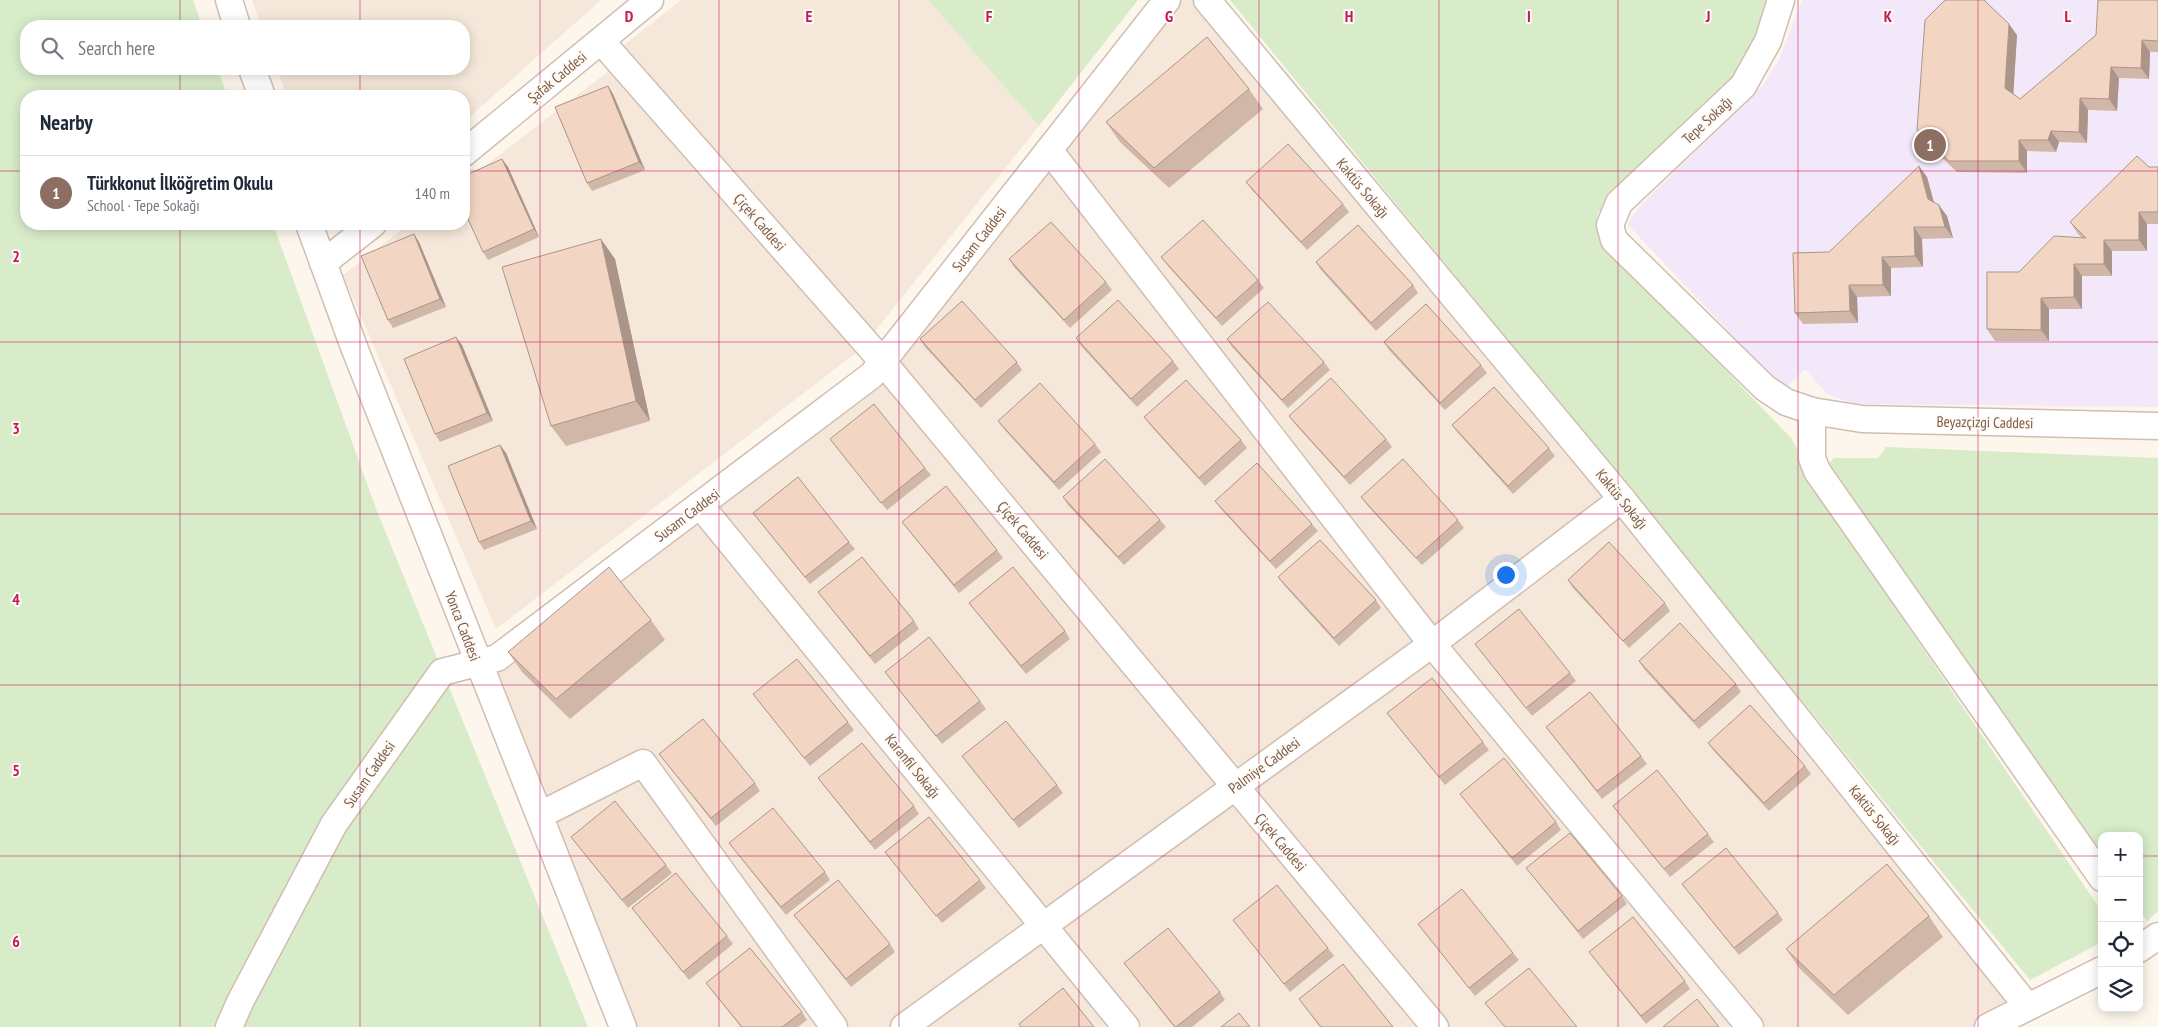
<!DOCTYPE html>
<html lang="en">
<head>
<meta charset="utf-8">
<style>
  :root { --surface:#fff; --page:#f6f6f7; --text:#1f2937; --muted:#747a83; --line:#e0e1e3; --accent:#db2777 }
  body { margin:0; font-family:"PT Sans Narrow",sans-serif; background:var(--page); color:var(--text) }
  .controls { position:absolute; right:15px; bottom:15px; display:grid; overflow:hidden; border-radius:10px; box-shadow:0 2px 12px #0003 }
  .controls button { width:45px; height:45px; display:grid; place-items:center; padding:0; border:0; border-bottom:1px solid var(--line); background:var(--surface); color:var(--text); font:25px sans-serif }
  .you { position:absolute; left:1505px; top:574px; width:18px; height:18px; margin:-12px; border:4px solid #fff; border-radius:50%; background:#1a73e8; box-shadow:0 0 0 8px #1a73e833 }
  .badge { display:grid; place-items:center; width:32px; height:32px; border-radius:50%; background:var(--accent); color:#fff; font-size:16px; font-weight:700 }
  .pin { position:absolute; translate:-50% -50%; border:2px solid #fff; box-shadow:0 1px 5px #0006 }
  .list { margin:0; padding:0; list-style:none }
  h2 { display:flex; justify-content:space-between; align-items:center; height:65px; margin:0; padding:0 20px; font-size:21px }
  h2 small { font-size:16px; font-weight:400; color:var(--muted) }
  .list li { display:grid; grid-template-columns:32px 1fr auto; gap:15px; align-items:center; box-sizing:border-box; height:75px; padding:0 20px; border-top:1px solid var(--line) }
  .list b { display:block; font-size:19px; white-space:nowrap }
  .list p { margin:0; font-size:16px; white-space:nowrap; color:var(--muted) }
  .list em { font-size:16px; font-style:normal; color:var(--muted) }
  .icon { flex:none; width:28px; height:28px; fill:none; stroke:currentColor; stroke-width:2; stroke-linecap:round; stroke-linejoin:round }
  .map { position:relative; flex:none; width:2158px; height:1027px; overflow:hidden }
  .search { position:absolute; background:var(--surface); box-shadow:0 2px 12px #0003; left:20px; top:20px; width:450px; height:55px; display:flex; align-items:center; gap:12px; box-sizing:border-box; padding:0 18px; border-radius:20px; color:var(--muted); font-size:19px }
  .panel { position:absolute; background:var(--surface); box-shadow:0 2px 12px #0003; left:20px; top:90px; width:450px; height:140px; border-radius:20px }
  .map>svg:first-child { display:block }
</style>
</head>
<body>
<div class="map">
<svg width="2158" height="1027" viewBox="0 0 2158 1027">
  <rect width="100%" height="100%" fill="#fdf6ec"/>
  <g fill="#f5e8da">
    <path d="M 252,0 L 601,0 L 464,122 L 464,96 L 287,96 L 277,69 L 464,69 L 464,26 L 261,26 Z"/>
    <path d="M 681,0 L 928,0 L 1039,126 L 872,335 L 624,45 Z"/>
    <path d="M 1167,0 L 1207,0 L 2027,1006 L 1988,1027 L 622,1027 L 478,663 L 872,375 Z"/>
    <path d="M 610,70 L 856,353 L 496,629 L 343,275 L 409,224 L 464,224 L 464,182 Z"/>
  </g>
  <path fill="#f3e8fa" d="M 1802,0 L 2158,0 L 2158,407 L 1854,404 L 1827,394 L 1805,369 L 1787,386 L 1776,381 L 1627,224 L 1640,206 L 1764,84 L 1779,60 Z"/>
  <g fill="#d8ecc9">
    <path d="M 0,0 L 193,0 L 202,26 L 26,26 L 26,69 L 218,69 L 227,96 L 26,96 L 26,224 L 273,224 L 377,511 L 588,1027 L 0,1027 Z"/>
    <path d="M 928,0 L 1138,0 L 1039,126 Z"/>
    <path d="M 1230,0 L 1773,0 L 1747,66 L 1597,214 L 1603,243 L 1791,438 L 1850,541 L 2102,912 L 2102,942 L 2030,980 Z"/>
    <path d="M 1886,447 L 2158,458 L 2158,911 L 2147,921 L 2139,911 L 2139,836 L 2102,836 L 2102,858 L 1916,597 L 1829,463 L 1834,458 L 1878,458 Z"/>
  </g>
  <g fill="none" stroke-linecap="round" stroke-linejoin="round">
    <g stroke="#d1beb0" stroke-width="29">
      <g id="street">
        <path d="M 229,0 L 237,26"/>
        <path d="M 1207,0 L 1622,499 L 2027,1006"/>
        <path d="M 1781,0 L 1768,41 L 1743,86 L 1619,203 L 1610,225 L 1614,240 L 1765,388 L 1786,402 L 1812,411 L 1862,419 L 2158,426"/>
        <path d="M 601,41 L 883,362 L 1435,1027"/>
        <path d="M 252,69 L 262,96"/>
        <path d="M 1049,150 L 1432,644 L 1750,1027"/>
        <path d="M 464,153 L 650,0"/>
        <path d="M 309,224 L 354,347 L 623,1027"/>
        <path d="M 323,263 L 373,224"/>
        <path d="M 1812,411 L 1812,458 L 1817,471 L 2102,878"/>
        <path d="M 700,505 L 1126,1027"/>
        <path d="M 540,815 L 643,763 L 834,1027"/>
        <path d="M 2139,949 L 2158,936"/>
        <path d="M 229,1027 L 240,1002 L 334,824 L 442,672 L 497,658 L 872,375 L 1167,0"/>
        <path d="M 904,1027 L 1432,644 L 1622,499"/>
        <path d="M 1988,1027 L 2102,970"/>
      </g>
    </g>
    <use href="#street" stroke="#fff" stroke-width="26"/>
  </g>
  <g fill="#d1b7a8">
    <path d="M 2158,0 L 2158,52 L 2150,52 L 2149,79 L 2119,78 L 2117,111 L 2088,110 L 2087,143 L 2059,142 L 2056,152 L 2027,151 L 2027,173 L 1957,172 L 1925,142 L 1917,130 L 2017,35 L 2013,94 L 2020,99 L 2096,35 Z"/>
    <path d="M 608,86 L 613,94 L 645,170 L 592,191 L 587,183 Z"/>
    <path d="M 1249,89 L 1263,109 L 1169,188 L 1120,142 L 1106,122 Z"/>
    <path d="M 502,159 L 508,167 L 539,237 L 488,260 L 483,252 Z"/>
    <path d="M 2149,167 L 2158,167 L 2158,224 L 2147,224 L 2147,251 L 2112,251 L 2112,276 L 2082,276 L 2082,309 L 2049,309 L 2049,341 L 1995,341 L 1987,329 L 2019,272 L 2082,238 L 2078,234 L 2070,222 Z"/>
    <path d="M 1927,177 L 1934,202 L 1947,216 L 1953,238 L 1922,239 L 1923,267 L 1891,268 L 1891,296 L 1857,297 L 1858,323 L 1803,324 L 1795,313 L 1829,252 Z"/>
    <path d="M 1246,182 L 1343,204 L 1349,212 L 1307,250 L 1252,190 Z"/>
    <path d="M 419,242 L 446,307 L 393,328 L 388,320 Z"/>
    <path d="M 1161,257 L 1258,280 L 1264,288 L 1222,326 L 1167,265 Z"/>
    <path d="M 615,259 L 650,421 L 566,446 L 551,426 Z"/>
    <path d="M 1009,259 L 1106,282 L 1112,290 L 1070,328 L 1014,267 Z"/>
    <path d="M 1316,262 L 1413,285 L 1418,293 L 1376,331 L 1321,270 Z"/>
    <path d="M 1076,338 L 1173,361 L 1179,369 L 1137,407 L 1081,346 Z"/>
    <path d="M 920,339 L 1017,362 L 1022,370 L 981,408 L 925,347 Z"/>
    <path d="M 1227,339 L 1324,362 L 1330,370 L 1288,408 L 1232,347 Z"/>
    <path d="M 1384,342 L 1481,365 L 1487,373 L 1445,410 L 1389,350 Z"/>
    <path d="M 462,345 L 493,421 L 440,442 L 435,434 Z"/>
    <path d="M 1289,416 L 1386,439 L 1392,447 L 1350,485 L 1295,424 Z"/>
    <path d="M 1144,417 L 1241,440 L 1247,448 L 1205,486 L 1150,425 Z"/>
    <path d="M 998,421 L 1095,444 L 1101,452 L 1059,490 L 1004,429 Z"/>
    <path d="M 1452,425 L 1549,448 L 1555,456 L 1513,494 L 1458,433 Z"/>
    <path d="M 830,439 L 925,468 L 931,475 L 887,510 Z"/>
    <path d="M 500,445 L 506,453 L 537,529 L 484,550 L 479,542 Z"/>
    <path d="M 1063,497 L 1160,520 L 1166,527 L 1124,565 L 1068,505 Z"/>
    <path d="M 1361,497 L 1458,520 L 1464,528 L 1422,565 L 1367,505 Z"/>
    <path d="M 1215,501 L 1312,524 L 1318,531 L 1276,569 L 1221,509 Z"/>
    <path d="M 753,513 L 849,542 L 855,549 L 810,584 Z"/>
    <path d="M 902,522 L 997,550 L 1003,558 L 959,593 Z"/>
    <path d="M 1278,577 L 1376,600 L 1381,608 L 1339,646 L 1284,585 Z"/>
    <path d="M 1568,580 L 1665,603 L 1670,611 L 1629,648 L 1573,588 Z"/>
    <path d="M 818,592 L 914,621 L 919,629 L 875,664 Z"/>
    <path d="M 969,603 L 1065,631 L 1070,639 L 1026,674 Z"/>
    <path d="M 651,620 L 665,640 L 570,719 L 522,672 L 508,652 Z"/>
    <path d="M 1475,644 L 1570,673 L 1576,681 L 1532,716 Z"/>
    <path d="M 1639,661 L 1736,684 L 1741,692 L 1699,729 L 1644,669 Z"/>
    <path d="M 885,672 L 980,701 L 986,709 L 942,744 Z"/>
    <path d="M 753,694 L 848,722 L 854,730 L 810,766 Z"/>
    <path d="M 1387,713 L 1483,742 L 1489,750 L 1445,785 Z"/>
    <path d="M 1546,727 L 1641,756 L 1647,764 L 1602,799 Z"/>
    <path d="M 1708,743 L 1805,766 L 1811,774 L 1769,811 L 1714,751 Z"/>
    <path d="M 659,754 L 755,783 L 760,791 L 716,826 Z"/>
    <path d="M 962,756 L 1057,785 L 1063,793 L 1019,828 Z"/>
    <path d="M 818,778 L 914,806 L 919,814 L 875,850 Z"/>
    <path d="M 1460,794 L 1556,822 L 1561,830 L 1517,866 Z"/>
    <path d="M 1613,806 L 1708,834 L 1714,842 L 1670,877 Z"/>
    <path d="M 571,837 L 666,865 L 672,873 L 628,908 Z"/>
    <path d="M 729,843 L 825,872 L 830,880 L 786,915 Z"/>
    <path d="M 885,852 L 980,880 L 986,888 L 942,923 Z"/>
    <path d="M 1526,868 L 1622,896 L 1627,904 L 1583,939 Z"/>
    <path d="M 1682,884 L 1778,913 L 1783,920 L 1739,955 Z"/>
    <path d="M 632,908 L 727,936 L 733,944 L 689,980 Z"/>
    <path d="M 794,915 L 890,944 L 895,952 L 851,987 Z"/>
    <path d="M 1929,916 L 1943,937 L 1848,1015 L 1800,969 L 1786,949 Z"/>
    <path d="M 1233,920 L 1328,948 L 1334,956 L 1290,992 Z"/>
    <path d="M 1418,924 L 1513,953 L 1519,960 L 1475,996 Z"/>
    <path d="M 1589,952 L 1685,981 L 1690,989 L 1646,1024 Z"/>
    <path d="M 1124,963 L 1220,992 L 1225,1000 L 1192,1027 L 1174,1027 Z"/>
    <path d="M 706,983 L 802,1012 L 807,1020 L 798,1027 L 741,1027 Z"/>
    <path d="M 1299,999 L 1393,1027 L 1320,1027 Z"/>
  </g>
  <g fill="#aa9588">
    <path d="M 2009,24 L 2017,35 L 2013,99 L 2005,88 Z"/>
    <path d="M 2142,40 L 2150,52 L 2149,79 L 2141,68 Z"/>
    <path d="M 2111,67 L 2119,78 L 2117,111 L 2109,99 Z"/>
    <path d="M 608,86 L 613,94 L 645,170 L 639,162 Z"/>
    <path d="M 2080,98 L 2088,110 L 2087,143 L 2079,132 Z"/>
    <path d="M 2051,131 L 2059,142 L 2056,152 L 2048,140 Z"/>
    <path d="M 2019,140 L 2027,151 L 2027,173 L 2019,161 Z"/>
    <path d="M 502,159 L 508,167 L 539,237 L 534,229 Z"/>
    <path d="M 1919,166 L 1927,177 L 1936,211 L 1928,199 Z"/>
    <path d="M 1939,205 L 1947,216 L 1953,238 L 1945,227 Z"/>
    <path d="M 2139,212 L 2147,224 L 2147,251 L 2139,240 Z"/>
    <path d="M 1914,227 L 1922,239 L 1923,267 L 1915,256 Z"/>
    <path d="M 414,234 L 419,242 L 446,307 L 440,299 Z"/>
    <path d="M 601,239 L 615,259 L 650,421 L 636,401 Z"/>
    <path d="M 2104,240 L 2112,251 L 2112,276 L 2104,264 Z"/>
    <path d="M 1882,257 L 1891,268 L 1891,296 L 1883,285 Z"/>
    <path d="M 2074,264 L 2082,276 L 2082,309 L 2074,297 Z"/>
    <path d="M 1849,285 L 1857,297 L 1858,323 L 1850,311 Z"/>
    <path d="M 2041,298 L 2049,309 L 2049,341 L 2041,330 Z"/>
    <path d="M 456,337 L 462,345 L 493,421 L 487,413 Z"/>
    <path d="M 500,445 L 506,453 L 537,529 L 531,521 Z"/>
  </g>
  <g fill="#f3d5c3" stroke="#aa9588">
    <path d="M 1945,0 L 1984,0 L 2009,24 L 2005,88 L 2020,99 L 2096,35 L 2098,0 L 2158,0 L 2158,41 L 2142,40 L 2141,68 L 2111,67 L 2109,99 L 2080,98 L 2079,132 L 2051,131 L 2048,140 L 2019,140 L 2019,161 L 1949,161 L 1917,130 L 1925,20 Z"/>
    <path d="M 1207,37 L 1249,89 L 1154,168 L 1106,122 Z"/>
    <path d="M 608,86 L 639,162 L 587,183 L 555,107 Z"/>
    <path d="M 1288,144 L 1343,204 L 1301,242 L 1246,182 Z"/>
    <path d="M 2137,156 L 2149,167 L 2158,167 L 2158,212 L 2139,212 L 2139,240 L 2104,240 L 2104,264 L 2074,264 L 2074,297 L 2041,298 L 2041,330 L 1987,329 L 1987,272 L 2019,272 L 2054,236 L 2086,238 L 2070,222 Z"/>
    <path d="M 502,159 L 534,229 L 483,252 L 464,210 L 464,176 Z"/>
    <path d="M 1919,166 L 1928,199 L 1939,205 L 1945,227 L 1914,227 L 1915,256 L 1882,257 L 1883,285 L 1849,285 L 1850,311 L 1795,313 L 1793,253 L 1829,252 Z"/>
    <path d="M 1203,220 L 1258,280 L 1216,318 L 1161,257 Z"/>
    <path d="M 1051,222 L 1106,282 L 1064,320 L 1009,259 Z"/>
    <path d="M 1358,225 L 1413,285 L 1371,323 L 1316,262 Z"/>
    <path d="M 414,234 L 440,299 L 388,320 L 361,256 Z"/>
    <path d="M 601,239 L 636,401 L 551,426 L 502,267 Z"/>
    <path d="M 1118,300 L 1173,361 L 1131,399 L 1076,338 Z"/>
    <path d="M 962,301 L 1017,362 L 975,400 L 920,339 Z"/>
    <path d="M 1268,302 L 1324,362 L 1282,400 L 1227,339 Z"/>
    <path d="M 1426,304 L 1481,365 L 1440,403 L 1384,342 Z"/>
    <path d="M 456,337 L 487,413 L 435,434 L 404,359 Z"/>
    <path d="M 1331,378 L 1386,439 L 1344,477 L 1289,416 Z"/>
    <path d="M 1186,380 L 1241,440 L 1199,478 L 1144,417 Z"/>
    <path d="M 1040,383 L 1095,444 L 1054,482 L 998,421 Z"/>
    <path d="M 1494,387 L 1549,448 L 1508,486 L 1452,425 Z"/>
    <path d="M 874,404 L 925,468 L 881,503 L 830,439 Z"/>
    <path d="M 500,445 L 531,521 L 479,542 L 448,466 Z"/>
    <path d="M 1105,459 L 1160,520 L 1118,557 L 1063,497 Z"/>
    <path d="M 1403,459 L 1458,520 L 1416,558 L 1361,497 Z"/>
    <path d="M 1257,463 L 1312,524 L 1270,561 L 1215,501 Z"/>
    <path d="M 798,477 L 849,542 L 805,577 L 753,513 Z"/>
    <path d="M 946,486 L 997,550 L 954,585 L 902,522 Z"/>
    <path d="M 1320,540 L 1376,600 L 1334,638 L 1278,577 Z"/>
    <path d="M 1609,542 L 1665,603 L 1623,641 L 1568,580 Z"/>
    <path d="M 862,557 L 914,621 L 870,656 L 818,592 Z"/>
    <path d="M 609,567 L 651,620 L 556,699 L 508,652 Z"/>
    <path d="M 1013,567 L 1065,631 L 1021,666 L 969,603 Z"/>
    <path d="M 1519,609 L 1570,673 L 1526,708 L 1475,644 Z"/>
    <path d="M 1680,623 L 1736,684 L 1694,721 L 1639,661 Z"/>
    <path d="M 929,637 L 980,701 L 936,736 L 885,672 Z"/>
    <path d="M 797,659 L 848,722 L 804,758 L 753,694 Z"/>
    <path d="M 1432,678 L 1483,742 L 1439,777 L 1387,713 Z"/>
    <path d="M 1590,692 L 1641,756 L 1597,791 L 1546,727 Z"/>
    <path d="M 1750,705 L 1805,766 L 1764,803 L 1708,743 Z"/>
    <path d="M 703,719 L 755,783 L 711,818 L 659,754 Z"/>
    <path d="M 1006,721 L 1057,785 L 1013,820 L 962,756 Z"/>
    <path d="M 862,743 L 914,806 L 870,842 L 818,778 Z"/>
    <path d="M 1504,758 L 1556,822 L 1512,858 L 1460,794 Z"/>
    <path d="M 1657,770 L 1708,834 L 1664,869 L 1613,806 Z"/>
    <path d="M 615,801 L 666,865 L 622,900 L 571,837 Z"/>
    <path d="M 773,808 L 825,872 L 781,907 L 729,843 Z"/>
    <path d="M 929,817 L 980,880 L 936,916 L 885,852 Z"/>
    <path d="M 1570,833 L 1622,896 L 1578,931 L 1526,868 Z"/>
    <path d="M 1726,848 L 1778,913 L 1734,948 L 1682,884 Z"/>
    <path d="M 1887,864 L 1929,916 L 1834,995 L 1786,949 Z"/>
    <path d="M 676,873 L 727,936 L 683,972 L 632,908 Z"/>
    <path d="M 838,880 L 890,944 L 846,979 L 794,915 Z"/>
    <path d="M 1277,885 L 1328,948 L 1284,984 L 1233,920 Z"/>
    <path d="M 1462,889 L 1513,953 L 1469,988 L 1418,924 Z"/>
    <path d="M 1633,917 L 1685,981 L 1641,1016 L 1589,952 Z"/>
    <path d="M 1168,928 L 1220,992 L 1176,1027 L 1175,1027 L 1124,963 Z"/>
    <path d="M 750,948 L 802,1012 L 782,1027 L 742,1027 L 706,983 Z"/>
    <path d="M 1343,964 L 1393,1027 L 1321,1027 L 1299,999 Z"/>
    <path d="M 1529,968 L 1577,1027 L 1505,1027 L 1485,1003 Z"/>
    <path d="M 1063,988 L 1094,1027 L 1021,1027 L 1019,1024 Z"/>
    <path d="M 1697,999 L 1719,1027 L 1663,1027 Z"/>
    <path d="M 1239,1013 L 1250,1027 L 1221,1027 Z"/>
  </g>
  <path fill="none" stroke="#c2185b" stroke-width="1" stroke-opacity="0.55" d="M 180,0 L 180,26M 360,0 L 360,26M 540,0 L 540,1027M 719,0 L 719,1027M 899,0 L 899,1027M 1079,0 L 1079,1027M 1259,0 L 1259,1027M 1439,0 L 1439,1027M 1618,0 L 1618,1027M 1798,0 L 1798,1027M 1978,0 L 1978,1027M 180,69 L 180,96M 360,69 L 360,96M 0,171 L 26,171M 464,171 L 2158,171M 180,224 L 180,1027M 360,224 L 360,1027M 0,342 L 2158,342M 0,514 L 2158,514M 0,685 L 2158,685M 0,856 L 2102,856M 2139,856 L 2158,856"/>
  <g text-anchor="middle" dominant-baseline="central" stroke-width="4" stroke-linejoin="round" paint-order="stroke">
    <g font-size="15" fill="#7a5c4d" stroke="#fffaf3">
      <text transform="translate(557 77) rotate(-40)">Şafak Caddesi</text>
      <text transform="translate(1707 120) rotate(-43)">Tepe Sokağı</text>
      <text transform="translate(1363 188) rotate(50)">Kaktüs Sokağı</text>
      <text transform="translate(760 222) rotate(49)">Çiçek Caddesi</text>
      <text transform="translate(979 239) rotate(-52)">Susam Caddesi</text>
      <text transform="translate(1985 422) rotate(1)">Beyazçizgi Caddesi</text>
      <text transform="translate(1622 499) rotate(51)">Kaktüs Sokağı</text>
      <text transform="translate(687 515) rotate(-37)">Susam Caddesi</text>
      <text transform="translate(1023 530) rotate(50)">Çiçek Caddesi</text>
      <text transform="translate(463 626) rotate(69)">Yonca Caddesi</text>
      <text transform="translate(1264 765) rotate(-36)">Palmiye Caddesi</text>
      <text transform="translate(913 766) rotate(51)">Karanfil Sokağı</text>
      <text transform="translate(369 774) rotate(-55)">Susam Caddesi</text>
      <text transform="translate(1875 815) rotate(51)">Kaktüs Sokağı</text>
      <text transform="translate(1281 842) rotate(50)">Çiçek Caddesi</text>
    </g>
  </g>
  <g font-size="16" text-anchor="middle" font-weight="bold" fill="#c2185b" stroke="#fffaf3" stroke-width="4" stroke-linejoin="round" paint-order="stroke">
    <text x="629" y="22">D</text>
    <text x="809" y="22">E</text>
    <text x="989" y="22">F</text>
    <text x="1169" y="22">G</text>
    <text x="1349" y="22">H</text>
    <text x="1529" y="22">I</text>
    <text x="1708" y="22">J</text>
    <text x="1888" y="22">K</text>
    <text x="2068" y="22">L</text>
    <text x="16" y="262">2</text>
    <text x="16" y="434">3</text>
    <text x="16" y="605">4</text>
    <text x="16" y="776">5</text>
    <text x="16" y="947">6</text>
  </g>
</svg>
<div class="controls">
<button>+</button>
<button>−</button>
<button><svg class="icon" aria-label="locate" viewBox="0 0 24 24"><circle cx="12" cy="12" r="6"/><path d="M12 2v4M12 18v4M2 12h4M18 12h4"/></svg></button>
<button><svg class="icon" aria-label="layers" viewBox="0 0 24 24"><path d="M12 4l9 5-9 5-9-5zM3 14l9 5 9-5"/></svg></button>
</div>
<div class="you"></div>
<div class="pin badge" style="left:1930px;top:145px;background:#8d6e63">1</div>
<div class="search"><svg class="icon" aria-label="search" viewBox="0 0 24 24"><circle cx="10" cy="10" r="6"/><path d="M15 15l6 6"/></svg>Search here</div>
<section class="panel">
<h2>Nearby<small></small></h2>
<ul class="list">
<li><span class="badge" style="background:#8d6e63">1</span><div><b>Türkkonut İlköğretim Okulu</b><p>School · Tepe Sokağı</p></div><em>140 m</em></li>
</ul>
</section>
</div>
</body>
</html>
